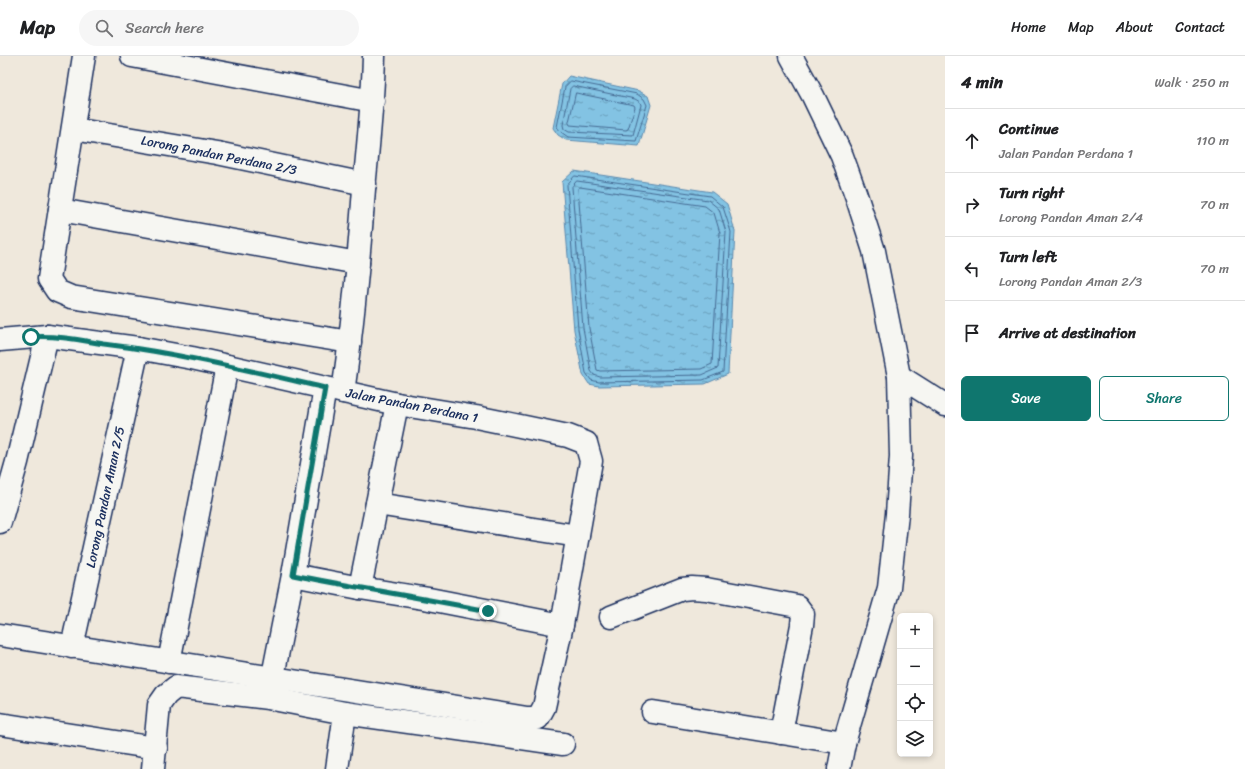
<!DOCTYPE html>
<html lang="en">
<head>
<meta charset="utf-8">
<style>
  :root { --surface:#fff; --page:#f6f6f6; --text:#202124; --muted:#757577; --line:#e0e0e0; --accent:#0f766e }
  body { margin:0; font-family:Sriracha,sans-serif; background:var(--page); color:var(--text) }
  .controls { position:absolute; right:12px; bottom:12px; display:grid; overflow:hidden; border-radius:6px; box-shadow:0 2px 6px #0003 }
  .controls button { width:36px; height:36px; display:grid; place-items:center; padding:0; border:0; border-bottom:1px solid var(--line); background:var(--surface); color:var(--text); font:20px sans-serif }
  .stop { position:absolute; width:12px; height:12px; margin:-9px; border:3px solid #0f766e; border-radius:50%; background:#fff }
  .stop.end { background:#0f766e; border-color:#fff; box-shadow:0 1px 4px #0008 }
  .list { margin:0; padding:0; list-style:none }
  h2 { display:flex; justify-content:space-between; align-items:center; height:52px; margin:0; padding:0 16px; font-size:17px }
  h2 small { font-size:13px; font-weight:400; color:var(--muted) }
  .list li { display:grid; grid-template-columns:26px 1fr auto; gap:12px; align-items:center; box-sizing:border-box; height:64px; padding:0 16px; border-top:1px solid var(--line) }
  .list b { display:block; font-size:15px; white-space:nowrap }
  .list p { margin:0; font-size:13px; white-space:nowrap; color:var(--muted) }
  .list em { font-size:13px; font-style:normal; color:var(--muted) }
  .actions { display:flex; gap:8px; padding:12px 16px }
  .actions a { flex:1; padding:9px 0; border:1px solid var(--accent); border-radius:6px; text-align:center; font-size:14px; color:var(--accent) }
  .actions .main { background:var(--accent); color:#fff }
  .icon { flex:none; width:22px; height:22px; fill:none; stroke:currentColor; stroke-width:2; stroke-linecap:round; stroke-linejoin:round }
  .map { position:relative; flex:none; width:945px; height:713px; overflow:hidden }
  header { display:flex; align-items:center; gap:24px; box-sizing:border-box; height:56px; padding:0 20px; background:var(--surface); border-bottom:1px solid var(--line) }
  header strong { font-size:19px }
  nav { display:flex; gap:22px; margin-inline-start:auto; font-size:14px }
  .search { width:280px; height:36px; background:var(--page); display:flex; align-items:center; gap:10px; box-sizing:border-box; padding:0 14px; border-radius:22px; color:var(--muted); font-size:15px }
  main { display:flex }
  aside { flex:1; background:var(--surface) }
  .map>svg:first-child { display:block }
</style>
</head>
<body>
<header>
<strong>Map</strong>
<div class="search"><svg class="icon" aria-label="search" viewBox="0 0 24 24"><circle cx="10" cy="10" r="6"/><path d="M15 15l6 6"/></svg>Search here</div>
<nav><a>Home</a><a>Map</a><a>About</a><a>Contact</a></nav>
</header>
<main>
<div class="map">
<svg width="945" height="713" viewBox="0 0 945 713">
  <defs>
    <pattern id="water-ripples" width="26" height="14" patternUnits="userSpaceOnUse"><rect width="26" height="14" fill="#83c3e3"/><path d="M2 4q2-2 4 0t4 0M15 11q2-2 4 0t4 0" fill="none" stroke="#6a9fbb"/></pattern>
  </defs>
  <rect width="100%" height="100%" fill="#efe8dc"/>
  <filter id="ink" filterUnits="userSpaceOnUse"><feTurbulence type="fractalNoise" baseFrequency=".025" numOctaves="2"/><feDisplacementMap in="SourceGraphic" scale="8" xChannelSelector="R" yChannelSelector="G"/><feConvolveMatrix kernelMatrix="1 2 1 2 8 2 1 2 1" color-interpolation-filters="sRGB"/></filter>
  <g filter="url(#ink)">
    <g fill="url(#water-ripples)" stroke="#5988ae">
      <path d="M 569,20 L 639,35 L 648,40 L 651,49 L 639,90 L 566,84 L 558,79 L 553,72 L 562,28 Z"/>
      <path d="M 574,115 L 712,136 L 727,148 L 735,175 L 728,318 L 705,328 L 599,330 L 589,328 L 583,319 L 574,274 L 562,126 Z"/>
    </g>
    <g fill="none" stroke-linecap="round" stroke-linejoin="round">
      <g stroke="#456a93" stroke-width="1">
        <path d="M 571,25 L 637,38 L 644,43 L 647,49 L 636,85 L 568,81 L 561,76 L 557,71 L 565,31 Z"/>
        <path d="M 573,30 L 635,43 L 640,46 L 641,49 L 633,79 L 569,76 L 564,73 L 563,69 L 570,33 Z"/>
        <path d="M 576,37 L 634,49 L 635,51 L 628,73 L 626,74 L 570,69 L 569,67 Z"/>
        <path d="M 575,120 L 710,140 L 723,151 L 731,176 L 723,316 L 703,324 L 599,326 L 591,324 L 586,317 L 578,273 L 567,129 Z"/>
        <path d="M 577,125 L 708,144 L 719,153 L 726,176 L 718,312 L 702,319 L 600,321 L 594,319 L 591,315 L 583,272 L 572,131 Z"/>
        <path d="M 580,131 L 705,150 L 714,157 L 720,177 L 712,308 L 701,313 L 600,315 L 597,314 L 589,272 L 578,133 Z"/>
      </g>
      <g stroke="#1b2f5e" stroke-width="25">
        <g id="minor">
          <path d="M 84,0 L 49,223 L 57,235 L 71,241 L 350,286"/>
          <path d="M 132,0 L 373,45"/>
          <path d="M 791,0 L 813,40 L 842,100 L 856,139 L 874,195 L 899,320 L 901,400 L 897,458 L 889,532 L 844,687 L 839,713"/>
          <path d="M 73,73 L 217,97 L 365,128"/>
          <path d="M 60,154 L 358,207"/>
          <path d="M 0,284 L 47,280 L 138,292 L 192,302 L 397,348 L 476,361 L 568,380 L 586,387 L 591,405 L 562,569 L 544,651 L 538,662 L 527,662 L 0,579"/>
          <path d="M 899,320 L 945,349"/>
          <path d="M 343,336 C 353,268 359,201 364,133 C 368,89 373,45 374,0"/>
          <path d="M 377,448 L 578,480"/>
          <path d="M 0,466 L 17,406 L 47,280"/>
          <path d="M 293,519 L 360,532 L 429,543 L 562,569"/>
          <path d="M 360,532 L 397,348"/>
          <path d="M 611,561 L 682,533 L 692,532 L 706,533 L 797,550 L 803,558 L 802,569 L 781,677"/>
          <path d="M 72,591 L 138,292"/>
          <path d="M 169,606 L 227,310"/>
          <path d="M 270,635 L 293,519 L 325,332"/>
          <path d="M 653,656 L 844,687"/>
          <path d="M 0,668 L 156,692"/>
          <path d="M 153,713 L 159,649 L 166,639 L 176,631 L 268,642 L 345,657 L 563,688"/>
          <path d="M 337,713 L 345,657"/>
        </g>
      </g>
      <use href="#minor" stroke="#f6f6f2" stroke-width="22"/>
    </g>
  </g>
  <g fill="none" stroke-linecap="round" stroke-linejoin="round" filter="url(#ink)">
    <path stroke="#0f766e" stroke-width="5" d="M 31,281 C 55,279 80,284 104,288 C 178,297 252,315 325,332 L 293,519 C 358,532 423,542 488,555"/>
  </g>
  <g text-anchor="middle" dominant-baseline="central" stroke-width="3" stroke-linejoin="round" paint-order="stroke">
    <g font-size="13" fill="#1b2f5e" stroke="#f6f6f2">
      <text transform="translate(219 99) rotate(11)">Lorong Pandan Perdana 2/3</text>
      <text transform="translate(412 349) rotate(11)">Jalan Pandan Perdana 1</text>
      <text transform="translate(105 441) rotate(-78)">Lorong Pandan Aman 2/5</text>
    </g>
  </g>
</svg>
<div class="controls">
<button>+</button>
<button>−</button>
<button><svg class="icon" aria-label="locate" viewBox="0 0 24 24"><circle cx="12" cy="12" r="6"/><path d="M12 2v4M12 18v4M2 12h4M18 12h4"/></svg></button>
<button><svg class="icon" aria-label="layers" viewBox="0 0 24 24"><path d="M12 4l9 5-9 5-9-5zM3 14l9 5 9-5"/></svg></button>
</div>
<div class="stop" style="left:31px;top:281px"></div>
<div class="stop end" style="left:488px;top:555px"></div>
</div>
<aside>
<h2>4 min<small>Walk · 250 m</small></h2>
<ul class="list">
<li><svg class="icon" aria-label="ahead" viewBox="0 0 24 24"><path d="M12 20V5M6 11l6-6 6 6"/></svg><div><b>Continue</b><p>Jalan Pandan Perdana 1</p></div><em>110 m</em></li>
<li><svg class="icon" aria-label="right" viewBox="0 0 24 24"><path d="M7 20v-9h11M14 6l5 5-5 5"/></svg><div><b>Turn right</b><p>Lorong Pandan Aman 2/4</p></div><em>70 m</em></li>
<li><svg class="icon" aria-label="left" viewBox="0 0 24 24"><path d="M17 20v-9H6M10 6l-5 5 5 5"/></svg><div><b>Turn left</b><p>Lorong Pandan Aman 2/3</p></div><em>70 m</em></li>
<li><svg class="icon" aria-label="arrive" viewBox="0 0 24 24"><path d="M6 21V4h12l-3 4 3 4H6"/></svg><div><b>Arrive at destination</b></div></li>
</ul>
<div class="actions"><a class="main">Save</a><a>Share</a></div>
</aside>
</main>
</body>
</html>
